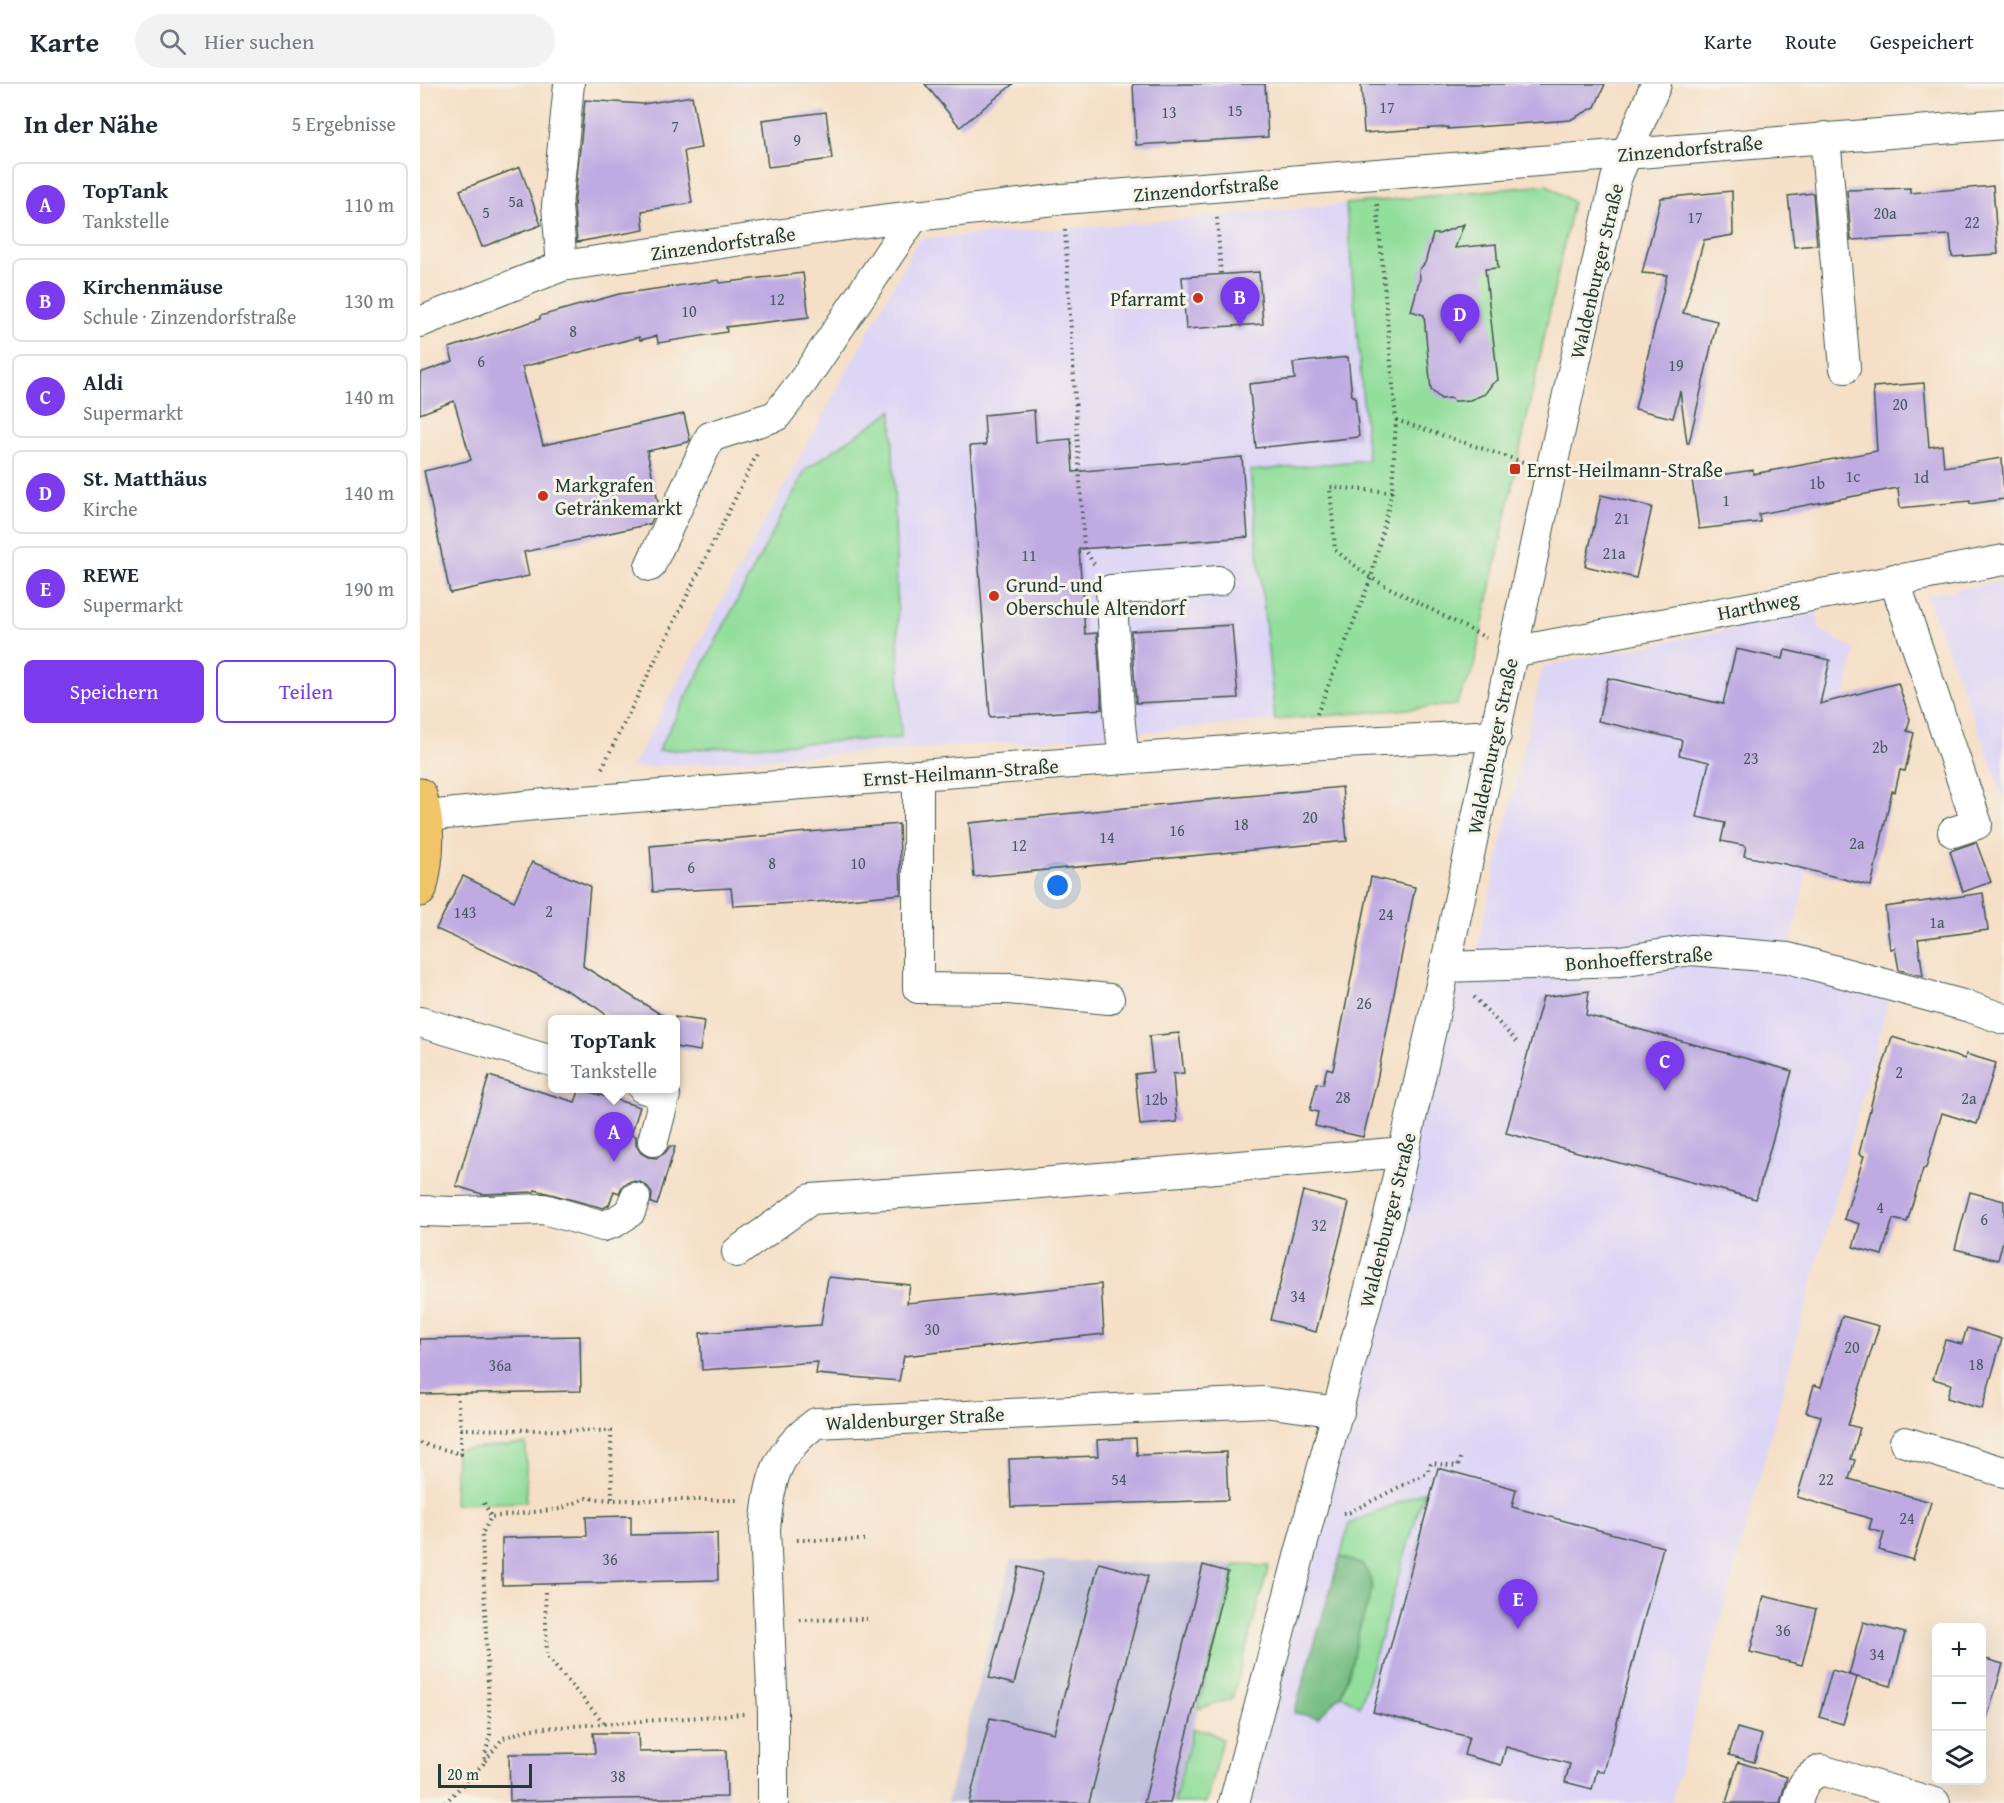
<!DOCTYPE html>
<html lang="de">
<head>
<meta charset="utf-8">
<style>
  :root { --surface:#fff; --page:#f2f2f3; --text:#1f2937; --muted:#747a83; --line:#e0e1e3; --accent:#7c3aed }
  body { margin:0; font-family:"Gentium Book Plus",serif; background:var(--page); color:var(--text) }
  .controls { position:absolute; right:18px; bottom:18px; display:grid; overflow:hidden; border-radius:9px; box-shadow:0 6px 24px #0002 }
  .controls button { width:54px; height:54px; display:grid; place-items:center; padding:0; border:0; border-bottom:2px solid var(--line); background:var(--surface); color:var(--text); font:30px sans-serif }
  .scale { position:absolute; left:18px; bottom:15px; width:94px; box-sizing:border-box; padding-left:6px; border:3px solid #1f3d34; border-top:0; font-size:16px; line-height:21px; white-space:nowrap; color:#1f3d34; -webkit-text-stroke:4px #f7f3e8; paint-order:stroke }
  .you { position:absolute; left:638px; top:802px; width:21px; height:21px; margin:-15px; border:4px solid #fff; border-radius:50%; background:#1a73e8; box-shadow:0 0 0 9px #1a73e833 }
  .badge { display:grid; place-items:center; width:39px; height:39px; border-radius:50%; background:var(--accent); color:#fff; font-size:20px; font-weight:700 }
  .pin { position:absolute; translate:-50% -50px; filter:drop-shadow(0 2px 3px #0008) }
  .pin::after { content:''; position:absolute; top:32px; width:21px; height:18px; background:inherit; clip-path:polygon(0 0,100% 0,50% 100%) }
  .popup { position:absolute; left:128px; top:931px; width:132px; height:78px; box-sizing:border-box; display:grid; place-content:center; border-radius:9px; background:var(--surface); filter:drop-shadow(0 2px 4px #0005); font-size:20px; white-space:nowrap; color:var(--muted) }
  .popup b { font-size:22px; color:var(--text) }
  .popup::after { content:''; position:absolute; left:50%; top:100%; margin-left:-12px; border:12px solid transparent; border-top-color:var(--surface) }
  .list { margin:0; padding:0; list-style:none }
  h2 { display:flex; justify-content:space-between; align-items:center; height:78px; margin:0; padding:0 24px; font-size:26px }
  h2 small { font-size:20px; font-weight:400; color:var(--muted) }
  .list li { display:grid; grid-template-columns:39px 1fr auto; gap:18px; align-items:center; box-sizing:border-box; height:84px; margin:0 12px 12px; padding:0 12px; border:2px solid var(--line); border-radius:9px }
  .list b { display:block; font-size:22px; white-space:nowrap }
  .list p { margin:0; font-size:20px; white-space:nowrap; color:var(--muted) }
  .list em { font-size:20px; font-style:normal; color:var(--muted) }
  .actions { display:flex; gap:12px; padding:18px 24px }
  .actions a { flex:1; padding:14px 0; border:2px solid var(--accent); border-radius:9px; text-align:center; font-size:21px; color:var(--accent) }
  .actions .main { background:var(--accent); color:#fff }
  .icon { flex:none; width:33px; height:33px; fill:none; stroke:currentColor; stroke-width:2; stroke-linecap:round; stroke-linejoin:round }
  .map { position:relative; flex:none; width:1584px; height:1719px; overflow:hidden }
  header { display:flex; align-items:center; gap:36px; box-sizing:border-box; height:84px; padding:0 30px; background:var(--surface); border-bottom:2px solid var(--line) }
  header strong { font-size:28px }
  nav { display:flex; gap:33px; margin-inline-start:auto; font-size:21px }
  .search { width:420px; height:54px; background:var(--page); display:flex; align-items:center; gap:15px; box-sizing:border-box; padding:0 21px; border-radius:33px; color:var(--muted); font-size:22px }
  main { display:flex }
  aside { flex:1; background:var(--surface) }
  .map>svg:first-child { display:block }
</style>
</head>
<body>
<header>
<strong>Karte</strong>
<div class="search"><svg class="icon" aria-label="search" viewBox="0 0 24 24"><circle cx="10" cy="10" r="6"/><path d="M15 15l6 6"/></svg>Hier suchen</div>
<nav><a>Karte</a><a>Route</a><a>Gespeichert</a></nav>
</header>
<main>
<aside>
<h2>In der Nähe<small>5 Ergebnisse</small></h2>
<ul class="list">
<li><span class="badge">A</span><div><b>TopTank</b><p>Tankstelle</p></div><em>110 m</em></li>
<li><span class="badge">B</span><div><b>Kirchenmäuse</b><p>Schule · Zinzendorfstraße</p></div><em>130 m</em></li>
<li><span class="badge">C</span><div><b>Aldi</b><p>Supermarkt</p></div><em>140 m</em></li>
<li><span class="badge">D</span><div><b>St. Matthäus</b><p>Kirche</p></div><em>140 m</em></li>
<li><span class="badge">E</span><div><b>REWE</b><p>Supermarkt</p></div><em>190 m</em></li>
</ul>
<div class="actions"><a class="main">Speichern</a><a>Teilen</a></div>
</aside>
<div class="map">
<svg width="1584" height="1719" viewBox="0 0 1584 1719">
  <rect width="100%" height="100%" fill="#f7f3e8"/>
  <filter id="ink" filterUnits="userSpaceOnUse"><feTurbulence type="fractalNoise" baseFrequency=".0167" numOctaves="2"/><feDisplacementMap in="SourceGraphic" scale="12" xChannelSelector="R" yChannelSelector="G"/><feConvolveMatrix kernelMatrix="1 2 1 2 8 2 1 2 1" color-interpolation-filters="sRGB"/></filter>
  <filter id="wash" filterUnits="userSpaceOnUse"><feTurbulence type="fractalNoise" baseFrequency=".008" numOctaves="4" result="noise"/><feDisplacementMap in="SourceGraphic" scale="24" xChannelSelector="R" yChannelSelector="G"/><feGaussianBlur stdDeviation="1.35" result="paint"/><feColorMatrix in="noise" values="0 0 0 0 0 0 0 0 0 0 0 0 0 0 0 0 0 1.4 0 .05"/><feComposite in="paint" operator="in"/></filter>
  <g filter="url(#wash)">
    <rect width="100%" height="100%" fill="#f5dfc6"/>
    <g fill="#ddd5f6">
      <path d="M 926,120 L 948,376 L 830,387 L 855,636 L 674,653 L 211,684 L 499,155 L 695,141 Z"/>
      <path d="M 1584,497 L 1584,714 L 1507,511 Z"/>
      <path d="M 1397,528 L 1400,545 L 1435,566 L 1368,873 L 1473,901 L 1251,1719 L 814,1719 L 1025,883 L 1053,882 L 1123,582 Z"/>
    </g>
    <path fill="#c2c1dc" d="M 591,1476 L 815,1481 L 754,1719 L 527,1719 Z"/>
    <g fill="#92de9b" stroke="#588e68" stroke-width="1.5">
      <path d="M 1127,101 L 1153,118 L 1053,586 L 1036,621 L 855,636 L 830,387 L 948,376 L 926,120 Z"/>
      <path d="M 472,327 L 481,654 L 238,667 L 386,385 Z"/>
      <path d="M 106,1360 L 106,1418 L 34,1420 L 36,1366 Z"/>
      <path d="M 1004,1407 L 940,1622 L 921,1611 L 930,1585 L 939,1545 L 949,1517 L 943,1481 L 920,1473 L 929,1440 Z"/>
      <path d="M 815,1481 L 849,1482 L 812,1615 L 778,1625 Z"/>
      <path d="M 773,1645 L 788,1647 L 802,1655 L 786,1719 L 754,1719 Z"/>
    </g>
    <path fill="#75bd83" stroke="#4a7d5c" stroke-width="1.5" d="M 920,1473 L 943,1481 L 950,1493 L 952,1504 L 949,1517 L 939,1545 L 930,1585 L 921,1611 L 898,1634 L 874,1629 Z"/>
    <g id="blocks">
      <g fill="#bfabe2">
        <path d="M 505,0 L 593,0 L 540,43 Z"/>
        <path d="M 713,0 L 845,0 L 848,53 L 716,61 Z"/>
        <path d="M 941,0 L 1185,0 L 1175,23 L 1150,36 L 1028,45 L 1028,43 L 944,49 Z"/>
        <path d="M 272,12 L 281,64 L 264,67 L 272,119 L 222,127 L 224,146 L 157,158 L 154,122 L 165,16 L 223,20 Z"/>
        <path d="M 406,28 L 412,75 L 348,83 L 342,36 Z"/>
        <path d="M 100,83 L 121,141 L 62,163 L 40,106 Z"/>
        <path d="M 1573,102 L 1578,170 L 1532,173 L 1530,151 L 1431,156 L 1427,106 L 1490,104 L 1490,109 Z"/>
        <path d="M 1312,107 L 1313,151 L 1284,156 L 1263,229 L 1297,237 L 1269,359 L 1267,359 L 1260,307 L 1253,334 L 1215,325 L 1247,191 L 1222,189 L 1241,114 Z"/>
        <path d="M 1393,109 L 1397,161 L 1374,163 L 1368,112 Z"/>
        <path d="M 1044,140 L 1035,164 L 1076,160 L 1078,184 L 1065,185 L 1078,296 L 1072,300 L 1065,310 L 1050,316 L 1038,317 L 1033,317 L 1032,314 L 1021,315 L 1011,306 L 1004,231 L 991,227 L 1000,194 L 999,186 L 1005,179 L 1013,150 L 1019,150 Z"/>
        <path d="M 839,188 L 843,240 L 766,245 L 762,193 Z"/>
        <path d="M 383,189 L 389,233 L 306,243 L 307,248 L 238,259 L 237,252 L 220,256 L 219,253 L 102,283 L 123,361 L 264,330 L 270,356 L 268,358 L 227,367 L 239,422 L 230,440 L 104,468 L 109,492 L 30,509 L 4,387 L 51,376 L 34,317 L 0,330 L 0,289 L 33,277 L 29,264 L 120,235 L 120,232 L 199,210 L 299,196 L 300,199 Z"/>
        <path d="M 928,273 L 932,312 L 935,312 L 939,353 L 836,364 L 829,300 L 875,295 L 873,279 Z"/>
        <path d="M 1504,299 L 1509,363 L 1522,361 L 1524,383 L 1582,374 L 1584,415 L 1550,420 L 1550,417 L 1480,424 L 1478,404 L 1339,430 L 1340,438 L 1279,445 L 1272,395 L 1333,386 L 1333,390 L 1457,367 L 1453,303 Z"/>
        <path d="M 614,326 L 616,358 L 651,355 L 653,388 L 822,373 L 828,453 L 659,465 L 665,550 L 677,549 L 682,625 L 570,633 L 550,362 L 566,361 L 564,331 Z"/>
        <path d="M 1181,411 L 1232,423 L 1216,494 L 1165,482 Z"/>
        <path d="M 812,541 L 818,614 L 716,619 L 711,547 Z"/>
        <path d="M 1316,565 L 1363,575 L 1365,566 L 1410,576 L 1400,620 L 1478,599 L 1490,635 L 1487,647 L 1494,649 L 1485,687 L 1480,686 L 1475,708 L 1472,707 L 1451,802 L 1365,780 L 1324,772 L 1326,762 L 1301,757 L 1305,739 L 1277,733 L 1289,678 L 1259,671 L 1262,656 L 1178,637 L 1188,594 L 1303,620 Z"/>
        <path d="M 922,703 L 927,757 L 554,793 L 549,739 Z"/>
        <path d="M 479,740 L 481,810 L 397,818 L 313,822 L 311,804 L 233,808 L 230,762 Z"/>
        <path d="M 1556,758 L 1571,798 L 1543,808 L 1530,767 Z"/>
        <path d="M 112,778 L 170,802 L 163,882 L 250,936 L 194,936 L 171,920 L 118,891 L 16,845 L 43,792 L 94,817 Z"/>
        <path d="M 951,793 L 995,803 L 957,996 L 943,1053 L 895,1042 L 898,1028 L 890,1026 L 897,999 L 903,1000 L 907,984 L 913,986 Z"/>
        <path d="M 1563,809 L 1568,846 L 1498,855 L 1503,892 L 1479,886 L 1475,864 L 1470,865 L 1465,823 Z"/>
        <path d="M 1169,907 L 1166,931 L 1372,987 L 1336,1115 L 1086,1049 L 1123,913 Z"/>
        <path d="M 255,933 L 284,937 L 280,967 L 255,963 Z"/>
        <path d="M 759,949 L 764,989 L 753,990 L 757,1038 L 720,1041 L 715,990 L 733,988 L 729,952 Z"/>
        <path d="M 1472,953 L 1545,975 L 1546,970 L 1576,979 L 1557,1040 L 1522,1029 L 1506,1084 L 1503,1085 L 1487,1138 L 1473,1135 L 1462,1171 L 1433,1163 L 1440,1140 L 1424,1135 L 1444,1072 L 1439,1070 L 1453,1013 Z"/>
        <path d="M 69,992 L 155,1018 L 160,1005 L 220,1023 L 211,1051 L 216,1052 L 216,1061 L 221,1069 L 228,1073 L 237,1074 L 245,1069 L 250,1062 L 255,1063 L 237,1121 L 231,1119 L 232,1110 L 228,1103 L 220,1098 L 211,1097 L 203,1101 L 199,1109 L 194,1107 L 189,1121 L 183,1124 L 115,1106 L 114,1108 L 62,1110 L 36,1102 Z"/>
        <path d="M 883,1107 L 929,1119 L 896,1248 L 851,1236 Z"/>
        <path d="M 1550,1108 L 1584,1117 L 1584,1153 L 1578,1176 L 1535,1165 Z"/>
        <path d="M 408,1193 L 490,1201 L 487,1219 L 681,1200 L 684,1250 L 484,1272 L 479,1297 L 396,1290 L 398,1278 L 282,1286 L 280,1249 L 401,1241 Z"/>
        <path d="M 1422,1232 L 1459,1242 L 1428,1341 L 1440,1344 L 1431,1375 L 1435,1376 L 1429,1395 L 1511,1418 L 1493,1476 L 1459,1466 L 1464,1449 L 1449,1445 L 1452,1435 L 1377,1413 L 1401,1332 L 1386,1328 L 1394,1301 L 1401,1303 Z"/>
        <path d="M 1547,1244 L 1582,1255 L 1562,1325 L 1527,1314 L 1531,1300 L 1513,1295 L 1525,1256 L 1542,1260 Z"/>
        <path d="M 160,1252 L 161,1307 L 0,1310 L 0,1255 Z"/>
        <path d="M 716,1354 L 717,1371 L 806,1368 L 808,1416 L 591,1423 L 589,1375 L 678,1372 L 677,1356 Z"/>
        <path d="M 1018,1384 L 1096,1405 L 1092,1423 L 1243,1463 L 1184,1688 L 1177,1686 L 1172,1705 L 1145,1698 L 1150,1680 L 1086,1663 L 1081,1681 L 1044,1671 L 1049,1653 L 953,1628 Z"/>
        <path d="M 211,1432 L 211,1451 L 297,1449 L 298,1496 L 82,1501 L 82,1454 L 167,1452 L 166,1433 Z"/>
        <path d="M 679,1479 L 728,1492 L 669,1719 L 549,1719 L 570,1634 L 634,1649 Z"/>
        <path d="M 783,1481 L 808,1488 L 750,1719 L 724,1719 Z"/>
        <path d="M 599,1483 L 623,1489 L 594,1600 L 569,1594 Z"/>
        <path d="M 1344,1512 L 1396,1525 L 1382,1581 L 1330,1568 Z"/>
        <path d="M 1443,1538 L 1485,1549 L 1471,1602 L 1429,1591 Z"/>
        <path d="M 1562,1574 L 1583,1580 L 1566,1638 L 1562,1636 Z"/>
        <path d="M 1412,1586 L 1437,1593 L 1423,1640 L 1399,1633 Z"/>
        <path d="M 1317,1644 L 1342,1651 L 1334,1678 L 1309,1671 Z"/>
        <path d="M 173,1649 L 218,1649 L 219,1668 L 306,1666 L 307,1713 L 90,1717 L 89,1670 L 175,1669 Z"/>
        <path d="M 1318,1678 L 1367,1693 L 1360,1719 L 1306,1719 Z"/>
      </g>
    </g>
  </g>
  <g filter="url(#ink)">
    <use href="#blocks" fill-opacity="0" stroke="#3f554a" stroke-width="1.5"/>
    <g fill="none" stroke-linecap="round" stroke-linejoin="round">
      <g stroke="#3f554a" stroke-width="32">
        <g id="minor">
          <path d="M 1405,53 L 1425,284"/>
          <path d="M 142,182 L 137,122 L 149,0"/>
          <path d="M 0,238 L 142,182 L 461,136 L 643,115 L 1584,40"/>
          <path d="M 230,482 L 290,353 L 356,332 L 383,297 L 495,131"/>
          <path d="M 1474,495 L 1557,740 L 1533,748"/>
          <path d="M 1092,568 L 1584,476"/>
          <path d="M 704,675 L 700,641 L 691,506 L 798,497"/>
          <path d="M 498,691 L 498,904 L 589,905 L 689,915"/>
          <path d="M 7,732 L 125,720 L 885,661 L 1076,651"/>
          <path d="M 1025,883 L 1200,877 L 1271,866 L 1368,874 L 1550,923 L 1584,935"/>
          <path d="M 0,938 L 132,977"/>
          <path d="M 223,1004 L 245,1011 L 233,1057"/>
          <path d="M 0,1127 L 35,1128 L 124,1125 L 183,1142 L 195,1138 L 210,1128 L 215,1114"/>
          <path d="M 317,1168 L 391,1115 L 597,1101 L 984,1068"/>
          <path d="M 1485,1358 L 1584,1388"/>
          <path d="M 353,1719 L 353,1628 L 345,1445 C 350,1396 354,1370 396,1339 L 844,1318 L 919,1328"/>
          <path d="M 814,1719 L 969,1132 L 1025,883 L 1134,373 L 1196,95 L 1236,0"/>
          <path d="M 1377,1719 C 1382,1701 1384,1695 1401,1686 L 1515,1719"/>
        </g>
      </g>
      <g stroke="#3f554a" stroke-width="35">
        <path id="major" d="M 0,711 C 10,742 8,774 0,806"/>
      </g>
      <g stroke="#3f554a" stroke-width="4" stroke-dasharray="1.5 4.5" stroke-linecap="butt">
        <path d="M 797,134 L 801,190"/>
        <path d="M 645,146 L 664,464 L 674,480"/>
        <path d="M 976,336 L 1103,378"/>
        <path d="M 972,408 L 910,403 L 915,466 L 951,494 L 1066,554"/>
        <path d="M 897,630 L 951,494 L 972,408 L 976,336 L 957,120"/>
        <path d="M 182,684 L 337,370"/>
        <path d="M 1054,913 L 1099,960"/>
        <path d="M 41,1345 L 191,1347 L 192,1416 L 317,1416"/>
        <path d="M 0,1359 L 41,1370 L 41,1345 L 37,1309"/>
        <path d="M 64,1419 L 71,1433"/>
        <path d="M 923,1429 L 930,1428 L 1007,1389 L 1011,1379 L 1038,1382 L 1041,1371"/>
        <path d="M 377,1456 L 444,1456"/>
        <path d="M 125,1508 L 127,1573 L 184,1639"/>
        <path d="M 380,1536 L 447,1535"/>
        <path d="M 65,1677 L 83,1654 L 110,1645 L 324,1630"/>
        <path d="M 25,1719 L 63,1680 L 70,1650 L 62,1450 L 71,1433 L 140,1425 L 167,1414 L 192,1416"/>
      </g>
      <use href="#minor" stroke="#fff" stroke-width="30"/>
      <use href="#major" stroke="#f0c469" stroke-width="33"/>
    </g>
  </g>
  <g fill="#c8321e" stroke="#f7f3e8" stroke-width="2">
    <circle cx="778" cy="214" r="6"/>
    <rect x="1089" y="379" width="12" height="12" rx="3"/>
    <circle cx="123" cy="412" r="6"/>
    <circle cx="574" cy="512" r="6"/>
  </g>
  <g text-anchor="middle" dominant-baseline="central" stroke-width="6" stroke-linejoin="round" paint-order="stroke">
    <g font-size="16" fill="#475860">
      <text x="967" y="23">17</text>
      <text x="815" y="26">15</text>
      <text x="749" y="28">13</text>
      <text x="255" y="42">7</text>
      <text x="377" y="56">9</text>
      <text x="96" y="117">5a</text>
      <text x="66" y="128">5</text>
      <text x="1465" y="129">20a</text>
      <text x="1275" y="133">17</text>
      <text x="1552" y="138">22</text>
      <text x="357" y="215">12</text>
      <text x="269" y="227">10</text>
      <text x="153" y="247">8</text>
      <text x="61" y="277">6</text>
      <text x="1256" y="281">19</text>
      <text x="1480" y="320">20</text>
      <text x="1433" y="392">1c</text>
      <text x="1501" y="393">1d</text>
      <text x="1397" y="399">1b</text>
      <text x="1306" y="416">1</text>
      <text x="1202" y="434">21</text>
      <text x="1194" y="469">21a</text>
      <text x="609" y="471">11</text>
      <text x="1460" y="663">2b</text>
      <text x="1331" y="674">23</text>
      <text x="890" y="733">20</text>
      <text x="821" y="740">18</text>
      <text x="757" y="746">16</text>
      <text x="687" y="753">14</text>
      <text x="1437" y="759">2a</text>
      <text x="599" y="761">12</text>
      <text x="352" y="779">8</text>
      <text x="438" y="779">10</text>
      <text x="271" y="783">6</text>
      <text x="129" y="827">2</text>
      <text x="45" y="828">143</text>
      <text x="966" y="830">24</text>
      <text x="1517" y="838">1a</text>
      <text x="944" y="919">26</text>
      <text x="1479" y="988">2</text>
      <text x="923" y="1013">28</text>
      <text x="1549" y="1014">2a</text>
      <text x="736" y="1015">12b</text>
      <text x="1460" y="1123">4</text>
      <text x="1564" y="1135">6</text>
      <text x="899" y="1141">32</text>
      <text x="878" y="1212">34</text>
      <text x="512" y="1245">30</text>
      <text x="1432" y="1263">20</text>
      <text x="1556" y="1280">18</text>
      <text x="80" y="1281">36a</text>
      <text x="699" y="1395">54</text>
      <text x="1406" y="1395">22</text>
      <text x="1487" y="1434">24</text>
      <text x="190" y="1475">36</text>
      <text x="1363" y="1546">36</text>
      <text x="1457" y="1570">34</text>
      <text x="198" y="1692">38</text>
    </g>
    <g font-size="20" fill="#1f3d34" stroke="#f7f3e8">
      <text transform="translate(1270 64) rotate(-5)">Zinzendorfstraße</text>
      <text transform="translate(786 104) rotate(-5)">Zinzendorfstraße</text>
      <text transform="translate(303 159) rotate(-8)">Zinzendorfstraße</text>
      <text transform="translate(1176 187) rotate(-77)">Waldenburger Straße</text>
      <text transform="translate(1338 521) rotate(-11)">Harthweg</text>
      <text transform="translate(1072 662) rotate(-78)">Waldenburger Straße</text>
      <text transform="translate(541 688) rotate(-4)">Ernst-Heilmann-Straße</text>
      <text transform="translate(1219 874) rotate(-4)">Bonhoefferstraße</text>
      <text transform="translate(967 1136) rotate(-76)">Waldenburger Straße</text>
      <text transform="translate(495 1334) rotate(-3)">Waldenburger Straße</text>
    </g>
    <g font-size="20" fill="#1f3d34" stroke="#f7f3e8" text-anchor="start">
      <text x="766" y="214" text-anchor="end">Pfarramt</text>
      <text x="1107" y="385">Ernst-Heilmann-Straße</text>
      <text x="135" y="400">Markgrafen<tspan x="135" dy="23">Getränkemarkt</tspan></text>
      <text x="586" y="500">Grund- und<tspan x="586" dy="23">Oberschule Altendorf</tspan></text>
    </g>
  </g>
</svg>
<div class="controls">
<button>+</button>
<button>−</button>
<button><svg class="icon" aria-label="layers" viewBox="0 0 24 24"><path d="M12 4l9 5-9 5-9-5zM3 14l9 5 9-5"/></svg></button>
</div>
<div class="scale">20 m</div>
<div class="you"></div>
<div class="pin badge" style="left:194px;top:1078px">A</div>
<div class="popup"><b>TopTank</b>Tankstelle</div>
<div class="pin badge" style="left:820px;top:243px">B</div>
<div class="pin badge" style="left:1245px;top:1007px">C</div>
<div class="pin badge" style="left:1040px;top:260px">D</div>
<div class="pin badge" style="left:1098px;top:1545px">E</div>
</div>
</main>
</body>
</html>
